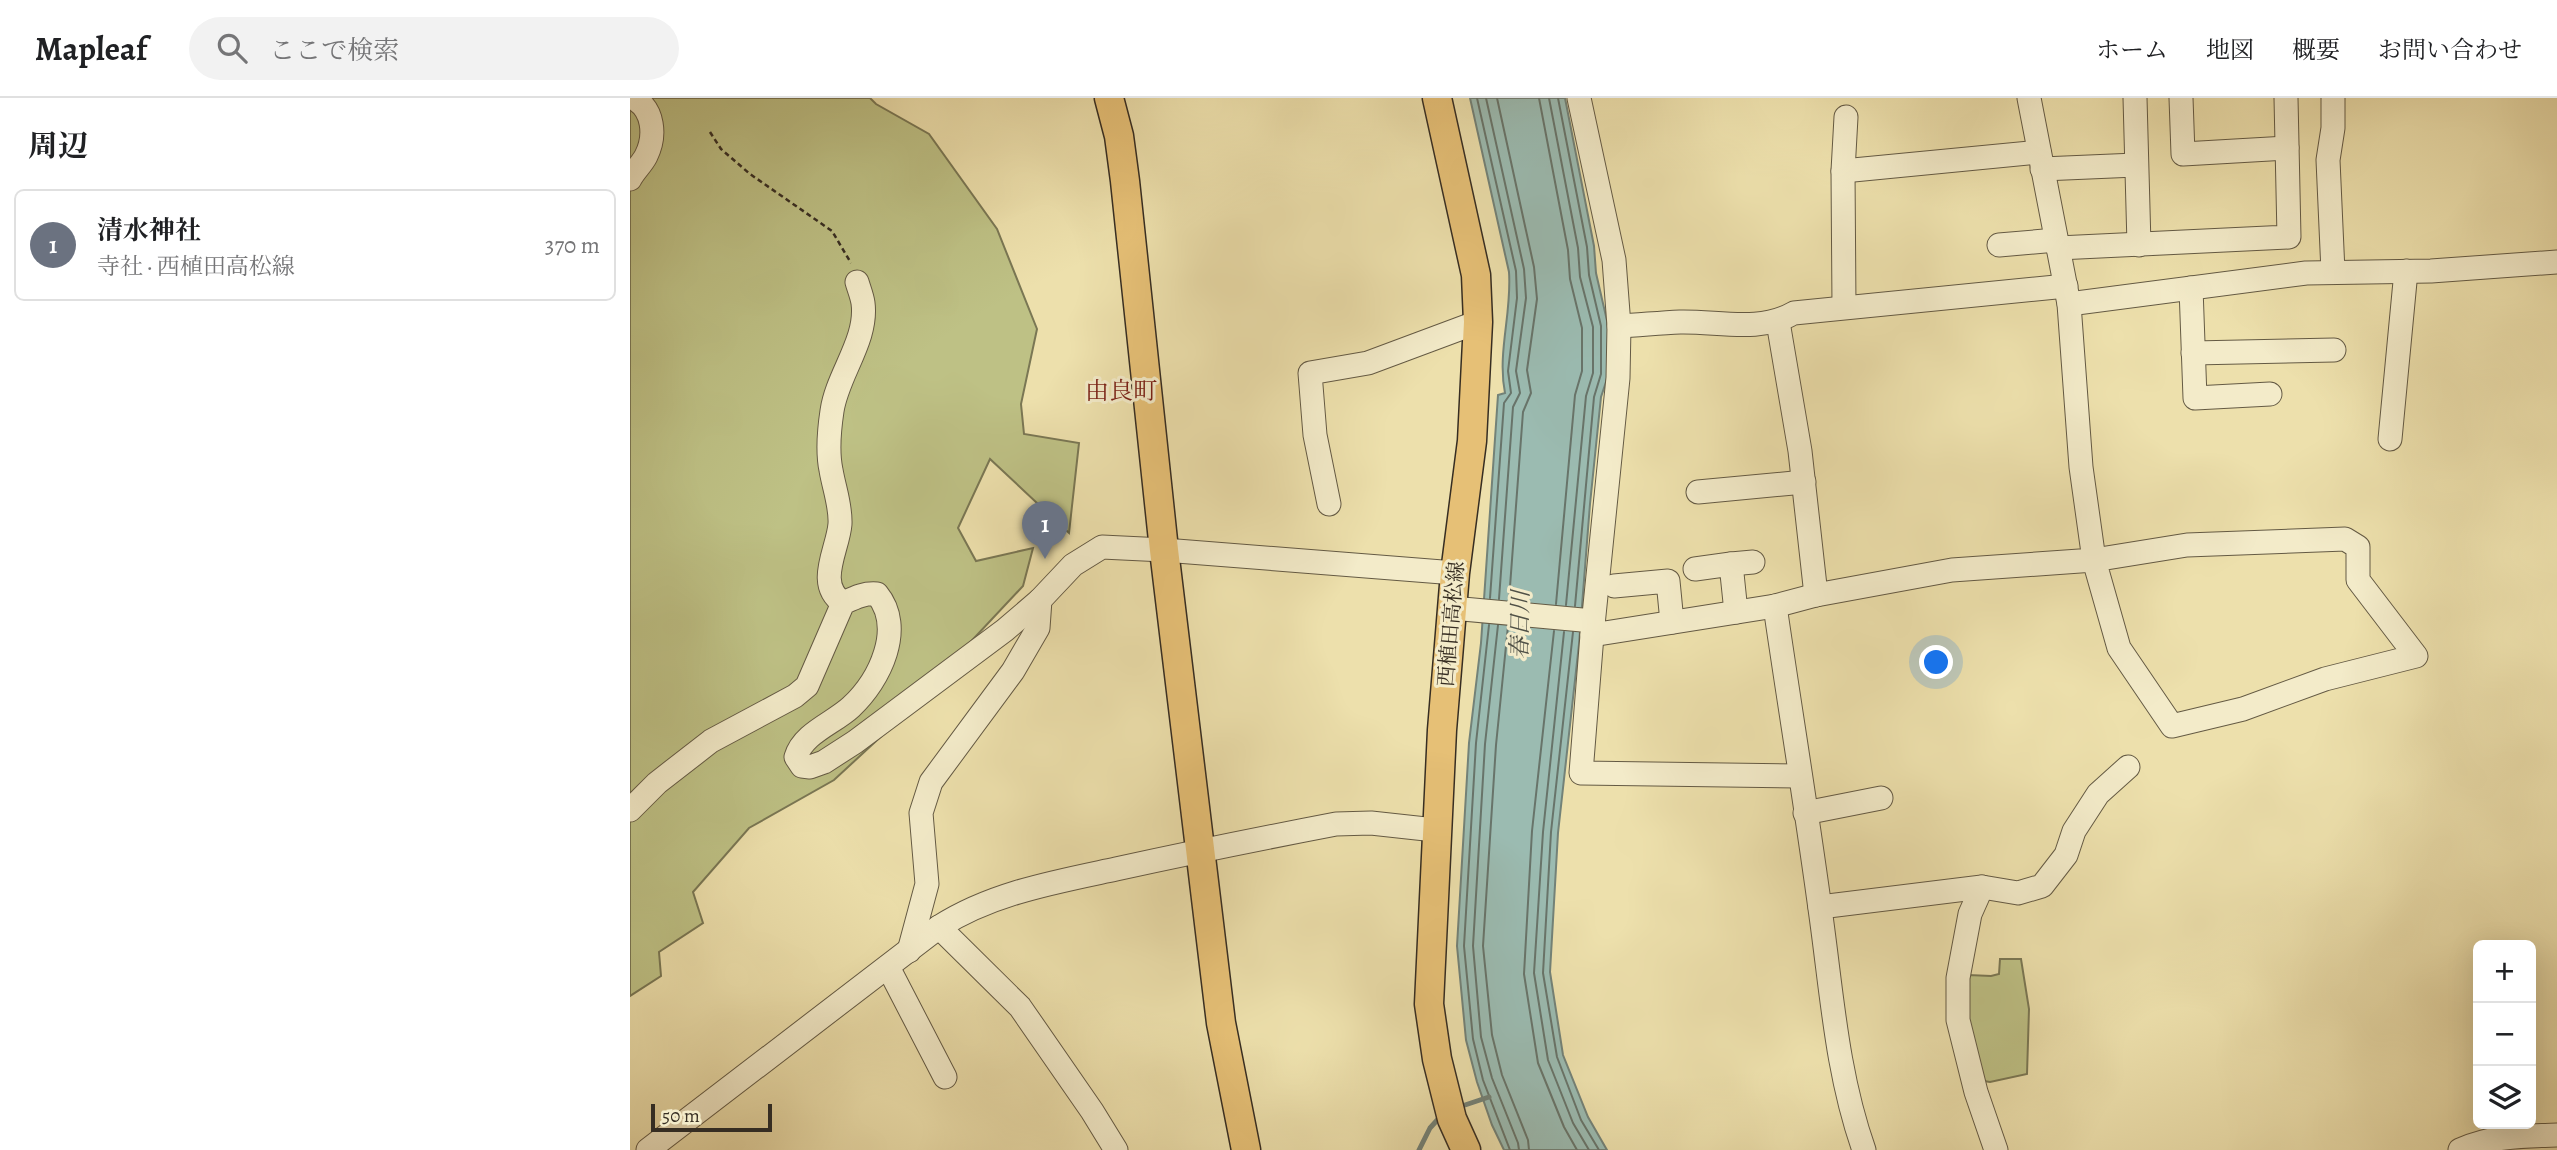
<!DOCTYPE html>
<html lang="ja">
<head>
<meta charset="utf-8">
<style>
  :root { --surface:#fff; --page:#f2f2f2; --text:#202124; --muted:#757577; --line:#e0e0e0; --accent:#111827 }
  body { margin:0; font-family:Alegreya,"Noto Serif JP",serif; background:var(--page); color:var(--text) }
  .controls { position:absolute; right:21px; bottom:21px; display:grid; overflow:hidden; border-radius:10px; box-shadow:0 7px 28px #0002 }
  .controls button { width:63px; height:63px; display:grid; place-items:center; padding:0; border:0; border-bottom:2px solid var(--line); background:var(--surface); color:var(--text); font:35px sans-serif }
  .scale { position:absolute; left:21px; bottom:18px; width:121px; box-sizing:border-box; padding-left:7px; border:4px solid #362d22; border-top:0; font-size:19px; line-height:24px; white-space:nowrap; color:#362d22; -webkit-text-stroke:5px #f3ebc9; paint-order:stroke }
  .you { position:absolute; left:1307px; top:565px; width:24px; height:24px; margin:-18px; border:5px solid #fff; border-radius:50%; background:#1a73e8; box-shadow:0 0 0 10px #1a73e833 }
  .badge { display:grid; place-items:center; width:46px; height:46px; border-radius:50%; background:var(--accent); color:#fff; font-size:23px; font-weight:700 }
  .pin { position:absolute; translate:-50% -58px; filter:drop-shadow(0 2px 4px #0008) }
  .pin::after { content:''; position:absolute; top:37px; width:24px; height:21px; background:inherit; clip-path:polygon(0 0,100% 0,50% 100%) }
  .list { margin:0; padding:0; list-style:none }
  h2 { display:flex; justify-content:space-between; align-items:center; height:91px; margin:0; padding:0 28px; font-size:30px }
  h2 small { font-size:23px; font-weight:400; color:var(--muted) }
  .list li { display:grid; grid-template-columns:46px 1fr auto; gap:21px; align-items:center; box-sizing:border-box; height:112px; margin:0 14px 14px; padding:0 14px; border:2px solid var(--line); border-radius:10px }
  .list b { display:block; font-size:26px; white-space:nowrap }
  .list p { margin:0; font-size:23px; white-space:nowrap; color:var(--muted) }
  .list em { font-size:23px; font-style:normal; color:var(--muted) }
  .icon { flex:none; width:38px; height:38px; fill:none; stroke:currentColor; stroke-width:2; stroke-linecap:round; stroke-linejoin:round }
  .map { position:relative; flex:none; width:1927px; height:1052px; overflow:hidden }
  header { display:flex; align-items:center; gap:42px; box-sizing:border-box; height:98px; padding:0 35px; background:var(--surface); border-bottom:2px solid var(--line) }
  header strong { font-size:33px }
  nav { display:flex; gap:38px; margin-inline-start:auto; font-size:24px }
  .search { width:490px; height:63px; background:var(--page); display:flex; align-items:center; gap:18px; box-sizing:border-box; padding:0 24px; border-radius:38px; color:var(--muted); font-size:26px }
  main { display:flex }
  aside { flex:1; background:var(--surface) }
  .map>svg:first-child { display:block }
</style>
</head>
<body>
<header>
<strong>Mapleaf</strong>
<div class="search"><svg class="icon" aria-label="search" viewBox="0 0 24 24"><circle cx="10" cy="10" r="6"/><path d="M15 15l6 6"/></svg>ここで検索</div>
<nav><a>ホーム</a><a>地図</a><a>概要</a><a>お問い合わせ</a></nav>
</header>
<main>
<aside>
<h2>周辺<small></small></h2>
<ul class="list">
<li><span class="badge" style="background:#6b7280">1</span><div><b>清水神社</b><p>寺社 · 西植田高松線</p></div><em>370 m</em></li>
</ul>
</aside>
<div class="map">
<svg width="1927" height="1052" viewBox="0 0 1927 1052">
  <rect width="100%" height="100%" fill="#ede0ac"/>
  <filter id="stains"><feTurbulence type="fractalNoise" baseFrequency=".00286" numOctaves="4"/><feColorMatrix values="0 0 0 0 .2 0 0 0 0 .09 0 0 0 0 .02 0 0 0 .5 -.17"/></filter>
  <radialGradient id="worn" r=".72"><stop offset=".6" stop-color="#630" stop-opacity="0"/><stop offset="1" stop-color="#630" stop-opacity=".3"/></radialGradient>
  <g fill="#bec185" stroke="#7a7754" stroke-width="2">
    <path d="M 0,0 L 240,0 L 246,6 L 299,36 L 367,131 L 407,231 L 391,306 L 394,336 L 449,345 L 439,435 L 360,361 L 328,430 L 346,463 L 403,450 L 393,488 L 258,632 L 204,682 L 119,730 L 63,794 L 73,825 L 29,854 L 31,878 L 0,898 Z"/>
    <path d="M 1370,861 L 1391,861 L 1399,911 L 1397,976 L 1360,984 L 1348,982 L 1333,923 L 1339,877 L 1361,878 L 1369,876 Z"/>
  </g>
  <path fill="#9bbbb1" stroke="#738278" stroke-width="2" d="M 840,0 L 935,0 L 964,148 L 966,175 L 978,227 L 978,278 L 971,299 L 960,406 L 949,546 L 928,735 L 920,874 L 933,957 L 958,1019 L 977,1052 L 874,1052 L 862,1027 L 847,984 L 836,942 L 827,848 L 839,645 L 851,545 L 868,297 L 875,295 C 867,255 882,215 879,174 Z"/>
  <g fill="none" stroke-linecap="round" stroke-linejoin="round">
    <g stroke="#68746a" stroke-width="2">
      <path d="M 847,0 L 886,173 L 887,200 L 878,273 L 881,295 L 874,305 L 860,500"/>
      <path d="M 856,0 L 894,171 L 896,200 L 886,273 L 890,295 L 883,309 L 869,501"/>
      <path d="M 867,0 L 904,169 L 907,201 L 897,272 L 901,295 L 893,314 L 879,502"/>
      <path d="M 909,0 L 938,152 L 940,181 L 952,230 L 952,273 L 945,297 L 926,506"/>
      <path d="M 919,0 L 948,150 L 950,179 L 963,229 L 963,275 L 956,298 L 936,507"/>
      <path d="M 928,0 L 957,149 L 959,177 L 971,228 L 971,276 L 964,299 L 945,508"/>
      <path d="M 859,527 L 846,645 L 834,848 L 843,941 L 853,982 L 880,1052"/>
      <path d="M 868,527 L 855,646 L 843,848 L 851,939 L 862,980 L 888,1045 L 889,1052"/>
      <path d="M 878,528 L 866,647 L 853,848 L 862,937 L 872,977 L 898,1042 L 899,1052"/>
      <path d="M 924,533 L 902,733 L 894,876 L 908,965 L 934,1029 L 947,1052"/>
      <path d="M 934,534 L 913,734 L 904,875 L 918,962 L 943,1025 L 959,1052"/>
      <path d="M 943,534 L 921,734 L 913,875 L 927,959 L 951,1022 L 969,1052"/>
    </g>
    <g stroke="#738278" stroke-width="5">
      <path d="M 829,1009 L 859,999"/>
      <path d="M 789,1052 L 800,1030 L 810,1019"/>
    </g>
    <g stroke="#645a44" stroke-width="25">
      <g id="minor">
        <path d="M 949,0 L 984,162 L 989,228 L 988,280 L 962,537 L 1145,508 L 1186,497 L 1322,472 L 1464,462 L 1557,447 L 1715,441 L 1728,449 L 1728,482 L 1786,558 L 1695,581 L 1613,611 L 1542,628 L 1489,550 L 1464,462 L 1451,369 L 1439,206 L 1399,0"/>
        <path d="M 1505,0 L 1509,147"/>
        <path d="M 1551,0 L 1553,56 L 1657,50"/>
        <path d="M 1703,0 L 1703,30 L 1698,62 L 1703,174"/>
        <path d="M 1412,71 L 1506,67"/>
        <path d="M 1213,73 L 1409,54"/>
        <path d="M 0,81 C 4,73 12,66 16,58 C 26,38 24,11 3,0"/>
        <path d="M 1369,147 L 1426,142"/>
        <path d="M 1428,150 L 1659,139 L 1656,0"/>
        <path d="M 1561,190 L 1565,300 L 1640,296"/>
        <path d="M 1439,206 L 1676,175 L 1801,173 L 1927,164"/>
        <path d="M 1214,209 L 1213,73 L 1216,19"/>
        <path d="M 1148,224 L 1170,353 L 1186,497"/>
        <path d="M 989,228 C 1009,227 1029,225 1050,224 C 1088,223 1129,235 1164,215 L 1436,188"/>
        <path d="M 1563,255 L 1704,252"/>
        <path d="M 1760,341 L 1776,173"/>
        <path d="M 1068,394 L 1174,384"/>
        <path d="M 699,406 L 685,337 L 680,275 L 738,265 L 848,224"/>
        <path d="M 1101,466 L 1123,464"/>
        <path d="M 1065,471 L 1101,466 L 1106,514"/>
        <path d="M 984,488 L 1038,483 L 1042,524"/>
        <path d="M 213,505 C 185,486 208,452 210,426 C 211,408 204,390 201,372 C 197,353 199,333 202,313 C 207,277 238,242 233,205 C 232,198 229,191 227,184"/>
        <path d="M 1145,508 C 1160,611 1177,714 1191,818 C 1202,897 1207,976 1234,1052"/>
        <path d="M 822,510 L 963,523"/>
        <path d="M 962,537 L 951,675 L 1169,678"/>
        <path d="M 0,712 L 27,685 L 81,643 L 165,598 L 177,588 L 213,505 C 226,499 234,495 247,496 C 275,530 250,582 221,609 C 204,625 173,635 166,659 L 172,668 L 180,669 L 194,664 L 225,644 L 375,532 L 410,502"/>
        <path d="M 1175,715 L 1251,700"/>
        <path d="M 1352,789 L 1340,816 L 1328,880 L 1328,922 L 1346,994 L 1366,1052"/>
        <path d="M 1190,809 L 1352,789 L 1388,795 L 1412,788 L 1436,757 L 1444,733 L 1468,696 L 1498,669"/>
        <path d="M 309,829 L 390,909 L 462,1013 L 486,1052"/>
        <path d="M 279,853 L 297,786 L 291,715 L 301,684 L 383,573 L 408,530 L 410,502 L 443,467 L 472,449 L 534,452 L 825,475"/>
        <path d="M 258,869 L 315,979"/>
        <path d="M 18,1052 L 309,829 C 362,795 425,784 486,771 C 559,755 633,740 706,726 L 741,725 L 805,732"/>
        <path d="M 1830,1052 C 1861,1038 1893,1038 1927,1037"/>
      </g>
    </g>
    <g stroke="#362d22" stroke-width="31">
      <g id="major">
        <path d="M 479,0 L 489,38 L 495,83 L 534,452 L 591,925 L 616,1052"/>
        <path d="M 807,0 L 846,177 L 848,224 L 842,343 L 825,475 L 812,632 L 799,906 L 807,961 L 822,1021 L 836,1052"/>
      </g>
    </g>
    <path stroke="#362d22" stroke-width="2.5" stroke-dasharray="5 3.5" stroke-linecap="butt" d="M 80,34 L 91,51 L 120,76 L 202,133 L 221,165"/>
    <use href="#minor" stroke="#f3ebc9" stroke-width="23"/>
    <use href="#major" stroke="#e6c076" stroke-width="28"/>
  </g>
  <g text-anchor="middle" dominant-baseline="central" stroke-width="6" stroke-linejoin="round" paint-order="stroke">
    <g font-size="21" fill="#362d22" stroke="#f3ebc9">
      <text transform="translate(821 526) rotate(-85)">西植田高松線</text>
    </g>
    <g font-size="23" font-style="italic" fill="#4f5046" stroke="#f3ebc9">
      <text transform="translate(890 527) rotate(-89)">春日川</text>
    </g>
    <g font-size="24" fill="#7a1f14" stroke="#f3ebc9">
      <text x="491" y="293">由良町</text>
    </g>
  </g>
  <rect width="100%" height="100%" filter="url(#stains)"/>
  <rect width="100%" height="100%" fill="url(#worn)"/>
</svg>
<div class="controls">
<button>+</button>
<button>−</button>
<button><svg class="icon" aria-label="layers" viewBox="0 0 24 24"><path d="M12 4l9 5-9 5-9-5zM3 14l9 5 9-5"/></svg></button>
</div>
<div class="scale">50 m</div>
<div class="you"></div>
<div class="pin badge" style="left:415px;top:461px;background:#6b7280">1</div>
</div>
</main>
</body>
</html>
